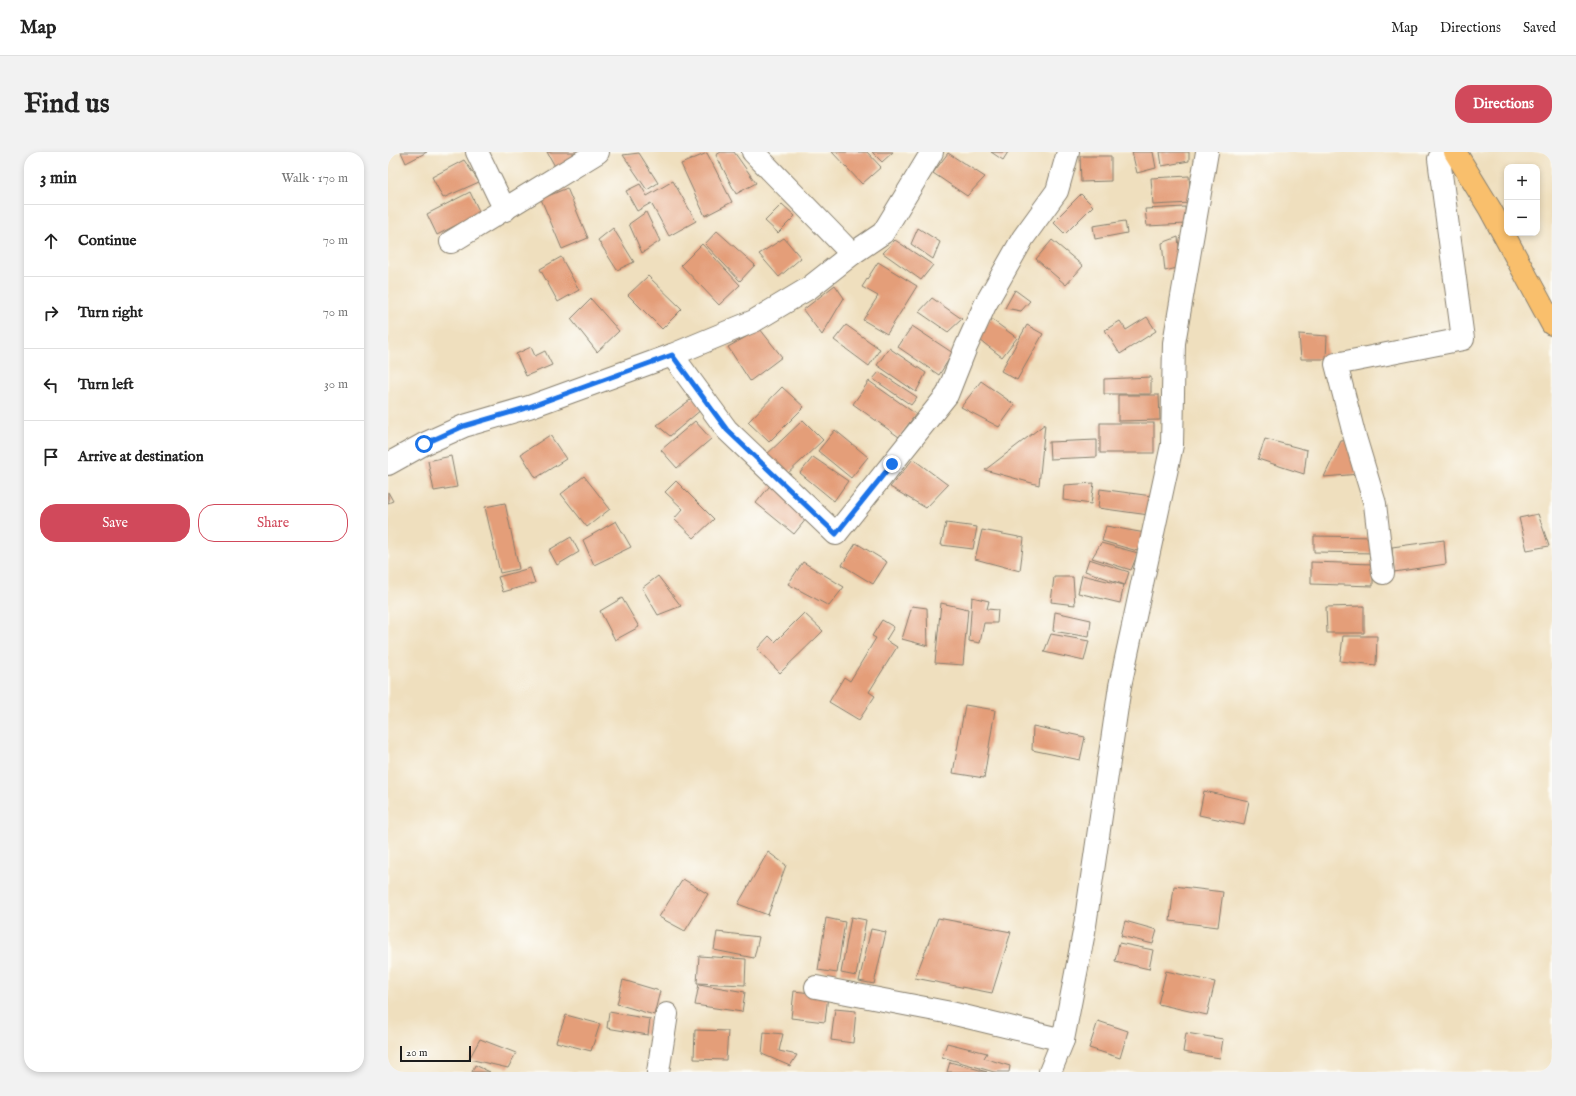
<!DOCTYPE html>
<html lang="en">
<head>
<meta charset="utf-8">
<style>
  :root { --surface:#fff; --page:#f2f2f2; --text:#222; --muted:#767676; --line:#e0e0e0; --accent:#d1495b }
  body { margin:0; font-family:"IM FELL English",serif; background:var(--page); color:var(--text) }
  .controls { position:absolute; right:12px; top:12px; display:grid; overflow:hidden; border-radius:8px; box-shadow:0 2px 6px #0003 }
  .controls button { width:36px; height:36px; display:grid; place-items:center; padding:0; border:0; border-bottom:1px solid var(--line); background:var(--surface); color:var(--text); font:20px sans-serif }
  .scale { position:absolute; left:12px; bottom:10px; width:71px; box-sizing:border-box; padding-left:4px; border:2px solid #1c1c1c; border-top:0; font-size:11px; line-height:14px; white-space:nowrap; color:#1c1c1c; -webkit-text-stroke:3px #fdfcf7; paint-order:stroke }
  .stop { position:absolute; width:12px; height:12px; margin:-9px; border:3px solid #1a73e8; border-radius:50%; background:#fff }
  .stop.end { background:#1a73e8; border-color:#fff; box-shadow:0 1px 4px #0008 }
  .list { margin:0; padding:0; list-style:none }
  h2 { display:flex; justify-content:space-between; align-items:center; height:52px; margin:0; padding:0 16px; font-size:17px }
  h2 small { font-size:13px; font-weight:400; color:var(--muted) }
  .list li { display:grid; grid-template-columns:26px 1fr auto; gap:12px; align-items:center; box-sizing:border-box; height:72px; padding:0 16px; border-top:1px solid var(--line) }
  .list b { display:block; font-size:15px; white-space:nowrap }
  .list em { font-size:13px; font-style:normal; color:var(--muted) }
  .actions { display:flex; gap:8px; padding:12px 16px }
  .actions a { flex:1; padding:9px 0; border:1px solid var(--accent); border-radius:16px; text-align:center; font-size:14px; color:var(--accent) }
  .actions .main { background:var(--accent); color:#fff }
  .icon { flex:none; width:22px; height:22px; fill:none; stroke:currentColor; stroke-width:2; stroke-linecap:round; stroke-linejoin:round }
  .map { position:relative; flex:none; width:1164px; height:920px; overflow:hidden; border-radius:16px }
  header { display:flex; align-items:center; gap:24px; box-sizing:border-box; height:56px; padding:0 20px; background:var(--surface); border-bottom:1px solid var(--line) }
  header strong { font-size:19px }
  nav { display:flex; gap:22px; margin-inline-start:auto; font-size:14px }
  .intro { display:flex; align-items:center; justify-content:space-between; box-sizing:border-box; height:96px; padding:0 24px }
  h1 { margin:0; font-size:28px }
  .button { padding:10px 18px; border-radius:16px; background:var(--accent); color:#fff; font-size:14px; font-weight:700 }
  main { display:flex; gap:24px; padding:0 24px }
  aside { flex:1; background:var(--surface); border-radius:16px; box-shadow:0 2px 6px #0003 }
  .map>svg:first-child { display:block }
</style>
</head>
<body>
<header>
<strong>Map</strong>
<nav><a>Map</a><a>Directions</a><a>Saved</a></nav>
</header>
<div class="intro"><h1>Find us</h1><a class="button">Directions</a></div>
<main>
<aside>
<h2>3 min<small>Walk · 170 m</small></h2>
<ul class="list">
<li><svg class="icon" aria-label="ahead" viewBox="0 0 24 24"><path d="M12 20V5M6 11l6-6 6 6"/></svg><div><b>Continue</b></div><em>70 m</em></li>
<li><svg class="icon" aria-label="right" viewBox="0 0 24 24"><path d="M7 20v-9h11M14 6l5 5-5 5"/></svg><div><b>Turn right</b></div><em>70 m</em></li>
<li><svg class="icon" aria-label="left" viewBox="0 0 24 24"><path d="M17 20v-9H6M10 6l-5 5 5 5"/></svg><div><b>Turn left</b></div><em>30 m</em></li>
<li><svg class="icon" aria-label="arrive" viewBox="0 0 24 24"><path d="M6 21V4h12l-3 4 3 4H6"/></svg><div><b>Arrive at destination</b></div></li>
</ul>
<div class="actions"><a class="main">Save</a><a>Share</a></div>
</aside>
<div class="map">
<svg width="1164" height="920" viewBox="0 0 1164 920">
  <rect width="100%" height="100%" fill="#fdfcf7"/>
  <filter id="ink" filterUnits="userSpaceOnUse"><feTurbulence type="fractalNoise" baseFrequency=".025" numOctaves="2"/><feDisplacementMap in="SourceGraphic" scale="8" xChannelSelector="R" yChannelSelector="G"/><feConvolveMatrix kernelMatrix="1 2 1 2 8 2 1 2 1" color-interpolation-filters="sRGB"/></filter>
  <filter id="wash" filterUnits="userSpaceOnUse"><feTurbulence type="fractalNoise" baseFrequency=".012" numOctaves="4" result="noise"/><feDisplacementMap in="SourceGraphic" scale="16" xChannelSelector="R" yChannelSelector="G"/><feGaussianBlur stdDeviation="0.9" result="paint"/><feColorMatrix in="noise" values="0 0 0 0 0 0 0 0 0 0 0 0 0 0 0 0 0 1.4 0 .05"/><feComposite in="paint" operator="in"/></filter>
  <g filter="url(#wash)">
    <rect width="100%" height="100%" fill="#efdfbe"/>
    <g id="blocks">
      <g fill="#e49e79">
        <path d="M 13,0 L 39,0 L 18,11 Z"/>
        <path d="M 159,0 L 201,0 L 169,18 Z"/>
        <path d="M 333,0 L 346,0 L 368,31 L 348,42 L 328,3 Z"/>
        <path d="M 444,0 L 479,0 L 493,15 L 474,32 Z"/>
        <path d="M 484,0 L 505,0 L 494,10 Z"/>
        <path d="M 603,0 L 620,0 L 615,8 Z"/>
        <path d="M 744,0 L 765,0 L 768,16 L 749,21 Z"/>
        <path d="M 772,0 L 801,0 L 801,9 L 774,14 Z"/>
        <path d="M 251,1 L 270,31 L 259,38 L 235,3 Z"/>
        <path d="M 319,1 L 344,50 L 317,64 L 293,12 Z"/>
        <path d="M 560,1 L 597,25 L 579,44 L 545,21 Z"/>
        <path d="M 692,4 L 723,4 L 723,29 L 693,30 Z"/>
        <path d="M 76,8 L 91,30 L 55,46 L 44,25 Z"/>
        <path d="M 801,24 L 803,51 L 765,53 L 763,26 Z"/>
        <path d="M 285,29 L 308,69 L 281,84 L 263,51 L 249,59 L 238,39 L 252,32 L 259,44 Z"/>
        <path d="M 179,36 L 200,86 L 174,97 L 153,47 Z"/>
        <path d="M 82,40 L 92,61 L 49,83 L 39,62 Z"/>
        <path d="M 693,42 L 705,54 L 677,82 L 665,70 Z"/>
        <path d="M 394,52 L 407,64 L 390,81 L 377,69 Z"/>
        <path d="M 797,55 L 798,72 L 759,74 L 757,57 Z"/>
        <path d="M 258,60 L 272,89 L 254,101 L 241,72 Z"/>
        <path d="M 737,69 L 739,81 L 707,87 L 705,74 Z"/>
        <path d="M 225,76 L 246,110 L 229,118 L 210,88 Z"/>
        <path d="M 530,76 L 552,90 L 545,107 L 523,92 Z"/>
        <path d="M 329,79 L 367,113 L 352,129 L 317,92 Z"/>
        <path d="M 790,85 L 793,115 L 777,119 L 774,91 Z"/>
        <path d="M 396,86 L 413,106 L 391,125 L 371,102 Z"/>
        <path d="M 507,88 L 545,113 L 533,128 L 495,101 Z"/>
        <path d="M 664,88 L 695,114 L 678,133 L 648,107 Z"/>
        <path d="M 314,92 L 352,133 L 331,153 L 293,113 Z"/>
        <path d="M 173,105 L 191,138 L 170,150 L 152,117 Z"/>
        <path d="M 490,110 L 529,134 L 499,182 L 475,168 L 490,144 L 474,135 Z"/>
        <path d="M 260,124 L 294,157 L 274,177 L 240,143 Z"/>
        <path d="M 447,133 L 456,146 L 434,183 L 415,158 Z"/>
        <path d="M 627,138 L 642,149 L 633,159 L 617,156 Z"/>
        <path d="M 544,146 L 574,167 L 560,180 L 531,160 Z"/>
        <path d="M 203,147 L 231,179 L 209,200 L 183,167 Z"/>
        <path d="M 759,165 L 768,179 L 732,202 L 717,178 L 732,169 L 738,178 Z"/>
        <path d="M 603,167 L 629,186 L 614,205 L 588,185 Z"/>
        <path d="M 458,173 L 492,197 L 481,214 L 446,188 Z"/>
        <path d="M 639,173 L 655,182 L 629,228 L 613,219 Z"/>
        <path d="M 524,174 L 565,201 L 551,223 L 510,195 Z"/>
        <path d="M 372,177 L 394,205 L 362,229 L 340,195 Z"/>
        <path d="M 911,182 L 939,184 L 938,207 L 913,207 Z"/>
        <path d="M 143,195 L 147,204 L 157,199 L 164,213 L 138,224 L 128,202 Z"/>
        <path d="M 501,196 L 538,221 L 528,240 L 489,213 Z"/>
        <path d="M 491,220 L 529,245 L 523,253 L 485,227 Z"/>
        <path d="M 763,225 L 763,242 L 716,242 L 716,227 Z"/>
        <path d="M 481,229 L 528,262 L 511,285 L 465,252 Z"/>
        <path d="M 593,229 L 627,253 L 611,275 L 573,255 Z"/>
        <path d="M 394,235 L 416,255 L 381,290 L 360,270 Z"/>
        <path d="M 730,243 L 771,243 L 772,268 L 730,269 Z"/>
        <path d="M 306,245 L 314,257 L 282,284 L 269,273 Z"/>
        <path d="M 415,268 L 435,288 L 396,325 L 376,305 Z"/>
        <path d="M 307,269 L 323,287 L 289,316 L 273,298 Z"/>
        <rect x="712" y="271" width="54" height="30"/>
        <path d="M 657,272 L 651,333 L 597,318 Z"/>
        <path d="M 447,278 L 480,305 L 463,326 L 430,299 Z"/>
        <path d="M 162,283 L 178,307 L 148,326 L 133,302 Z"/>
        <path d="M 877,287 L 919,298 L 916,322 L 870,307 Z"/>
        <path d="M 709,288 L 709,305 L 662,307 L 661,290 Z"/>
        <path d="M 964,288 L 971,322 L 936,325 L 953,289 Z"/>
        <path d="M 63,304 L 69,335 L 46,339 L 40,309 Z"/>
        <path d="M 425,305 L 460,329 L 446,349 L 412,321 Z"/>
        <path d="M 525,307 L 560,333 L 538,356 L 502,335 Z"/>
        <path d="M 196,324 L 222,357 L 199,375 L 173,342 Z"/>
        <path d="M 288,329 L 326,367 L 306,386 L 286,367 L 295,357 L 277,340 Z"/>
        <path d="M 385,330 L 423,361 L 406,382 L 368,351 Z"/>
        <path d="M 706,331 L 703,352 L 675,348 L 676,333 Z"/>
        <path d="M 712,337 L 764,344 L 761,363 L 710,356 Z"/>
        <path d="M 0,340 L 5,349 L 0,351 Z"/>
        <path d="M 117,351 L 131,417 L 112,421 L 97,355 Z"/>
        <path d="M 1150,362 L 1161,394 L 1139,398 L 1131,366 Z"/>
        <path d="M 228,369 L 243,395 L 206,413 L 195,388 Z"/>
        <path d="M 558,371 L 589,375 L 585,397 L 553,393 Z"/>
        <path d="M 718,374 L 757,381 L 753,400 L 714,389 Z"/>
        <path d="M 594,378 L 636,386 L 632,419 L 587,407 Z"/>
        <path d="M 926,384 L 989,385 L 988,401 L 926,400 Z"/>
        <path d="M 183,385 L 191,400 L 169,413 L 161,398 Z"/>
        <path d="M 1056,388 L 1058,412 L 1006,420 L 1004,395 Z"/>
        <path d="M 468,391 L 499,410 L 485,432 L 454,413 Z"/>
        <path d="M 713,391 L 750,401 L 743,418 L 704,406 Z"/>
        <path d="M 701,407 L 741,420 L 737,433 L 697,419 Z"/>
        <path d="M 415,410 L 456,435 L 441,454 L 400,432 Z"/>
        <path d="M 923,410 L 985,412 L 985,434 L 923,432 Z"/>
        <path d="M 142,416 L 147,431 L 115,440 L 110,425 Z"/>
        <path d="M 694,423 L 736,433 L 732,451 L 690,441 Z"/>
        <path d="M 270,424 L 293,454 L 270,463 L 254,436 Z"/>
        <path d="M 666,425 L 685,425 L 687,453 L 663,450 Z"/>
        <path d="M 584,445 L 601,449 L 599,457 L 610,458 L 609,471 L 596,471 L 592,491 L 581,489 Z"/>
        <path d="M 234,446 L 251,475 L 227,488 L 212,459 Z"/>
        <path d="M 553,451 L 580,457 L 575,513 L 547,511 Z"/>
        <path d="M 524,454 L 539,456 L 540,494 L 514,487 Z"/>
        <path d="M 976,454 L 976,481 L 939,481 L 938,455 Z"/>
        <path d="M 667,460 L 703,468 L 701,485 L 665,479 Z"/>
        <path d="M 416,461 L 435,479 L 392,521 L 369,497 L 381,484 L 387,490 Z"/>
        <path d="M 494,468 L 506,475 L 498,488 L 509,495 L 481,540 L 487,544 L 471,568 L 441,550 L 456,525 L 462,529 L 488,486 L 484,484 Z"/>
        <path d="M 663,482 L 701,489 L 696,509 L 656,500 Z"/>
        <path d="M 955,484 L 989,484 L 988,513 L 952,509 Z"/>
        <path d="M 577,553 L 607,558 L 596,626 L 565,621 Z"/>
        <path d="M 645,574 L 697,585 L 692,608 L 644,598 Z"/>
        <path d="M 816,639 L 861,649 L 856,673 L 811,663 Z"/>
        <path d="M 380,700 L 398,713 L 380,763 L 350,752 Z"/>
        <path d="M 295,727 L 320,742 L 297,779 L 271,765 Z"/>
        <path d="M 786,734 L 835,740 L 830,775 L 782,769 Z"/>
        <path d="M 463,765 L 478,768 L 468,824 L 453,821 Z"/>
        <path d="M 438,766 L 457,770 L 449,821 L 430,818 Z"/>
        <path d="M 550,766 L 623,780 L 604,841 L 527,826 Z"/>
        <path d="M 737,769 L 769,778 L 765,792 L 733,784 Z"/>
        <path d="M 483,777 L 498,780 L 486,832 L 471,829 Z"/>
        <path d="M 329,780 L 371,785 L 366,806 L 326,798 Z"/>
        <path d="M 731,791 L 765,798 L 761,817 L 727,809 Z"/>
        <path d="M 311,804 L 358,807 L 357,833 L 309,831 Z"/>
        <path d="M 778,819 L 827,830 L 819,863 L 770,852 Z"/>
        <path d="M 235,828 L 272,839 L 266,863 L 229,852 Z"/>
        <path d="M 311,832 L 357,840 L 354,860 L 307,853 Z"/>
        <path d="M 406,839 L 440,843 L 437,870 L 403,866 Z"/>
        <path d="M 447,857 L 468,859 L 465,891 L 443,888 Z"/>
        <path d="M 221,860 L 262,867 L 260,883 L 219,876 Z"/>
        <path d="M 178,863 L 212,872 L 203,899 L 168,890 Z"/>
        <path d="M 710,869 L 740,879 L 732,906 L 701,896 Z"/>
        <path d="M 307,878 L 340,879 L 338,908 L 306,907 Z"/>
        <path d="M 376,880 L 395,882 L 391,899 L 409,903 L 402,914 L 374,902 Z"/>
        <path d="M 798,881 L 835,887 L 832,906 L 795,900 Z"/>
        <path d="M 92,887 L 128,901 L 120,916 L 81,907 Z"/>
        <path d="M 559,891 L 599,901 L 596,906 L 622,914 L 621,920 L 606,920 L 554,905 Z"/>
        <path d="M 562,910 L 599,920 L 559,920 Z"/>
        <path d="M 87,913 L 102,920 L 84,920 Z"/>
      </g>
    </g>
  </g>
  <g filter="url(#ink)">
    <use href="#blocks" fill-opacity="0" stroke="#867e6d" stroke-width="1"/>
    <g fill="none" stroke-linecap="round" stroke-linejoin="round">
      <g stroke="#867e6d" stroke-width="24">
        <g id="minor">
          <path d="M 89,0 L 117,58"/>
          <path d="M 365,0 L 464,102 L 495,81 L 544,0"/>
          <path d="M 63,90 L 210,0"/>
          <path d="M 284,203 L 339,278 L 448,382 L 559,243 L 578,195 L 597,153 L 635,86 L 669,39 L 680,0"/>
          <path d="M 0,312 L 36,292 L 76,274 L 141,255 L 284,203 L 366,169 L 421,136 L 464,102"/>
          <path d="M 995,421 L 987,352 L 966,282 L 948,212 L 1075,187 L 1051,7 L 1054,0"/>
          <path d="M 428,835 L 563,861 L 675,888"/>
          <path d="M 270,920 L 279,862"/>
          <path d="M 662,920 L 675,888 L 696,780 L 732,534 L 784,293 L 786,191 L 819,0"/>
        </g>
      </g>
      <g stroke="#867e6d" stroke-width="24">
        <path id="major" d="M 1067,0 L 1102,57 L 1164,172"/>
      </g>
      <use href="#minor" stroke="#fff" stroke-width="22"/>
      <use href="#major" stroke="#f9bf6c" stroke-width="22"/>
    </g>
  </g>
  <g fill="none" stroke-linecap="round" stroke-linejoin="round" filter="url(#ink)">
    <path stroke="#1a73e8" stroke-width="5" d="M 36,292 L 76,274 L 141,255 L 284,203 L 339,278 L 448,382 L 504,312"/>
  </g>
</svg>
<div class="controls">
<button>+</button>
<button>−</button>
</div>
<div class="scale">20 m</div>
<div class="stop" style="left:36px;top:292px"></div>
<div class="stop end" style="left:504px;top:312px"></div>
</div>
</main>
</body>
</html>
